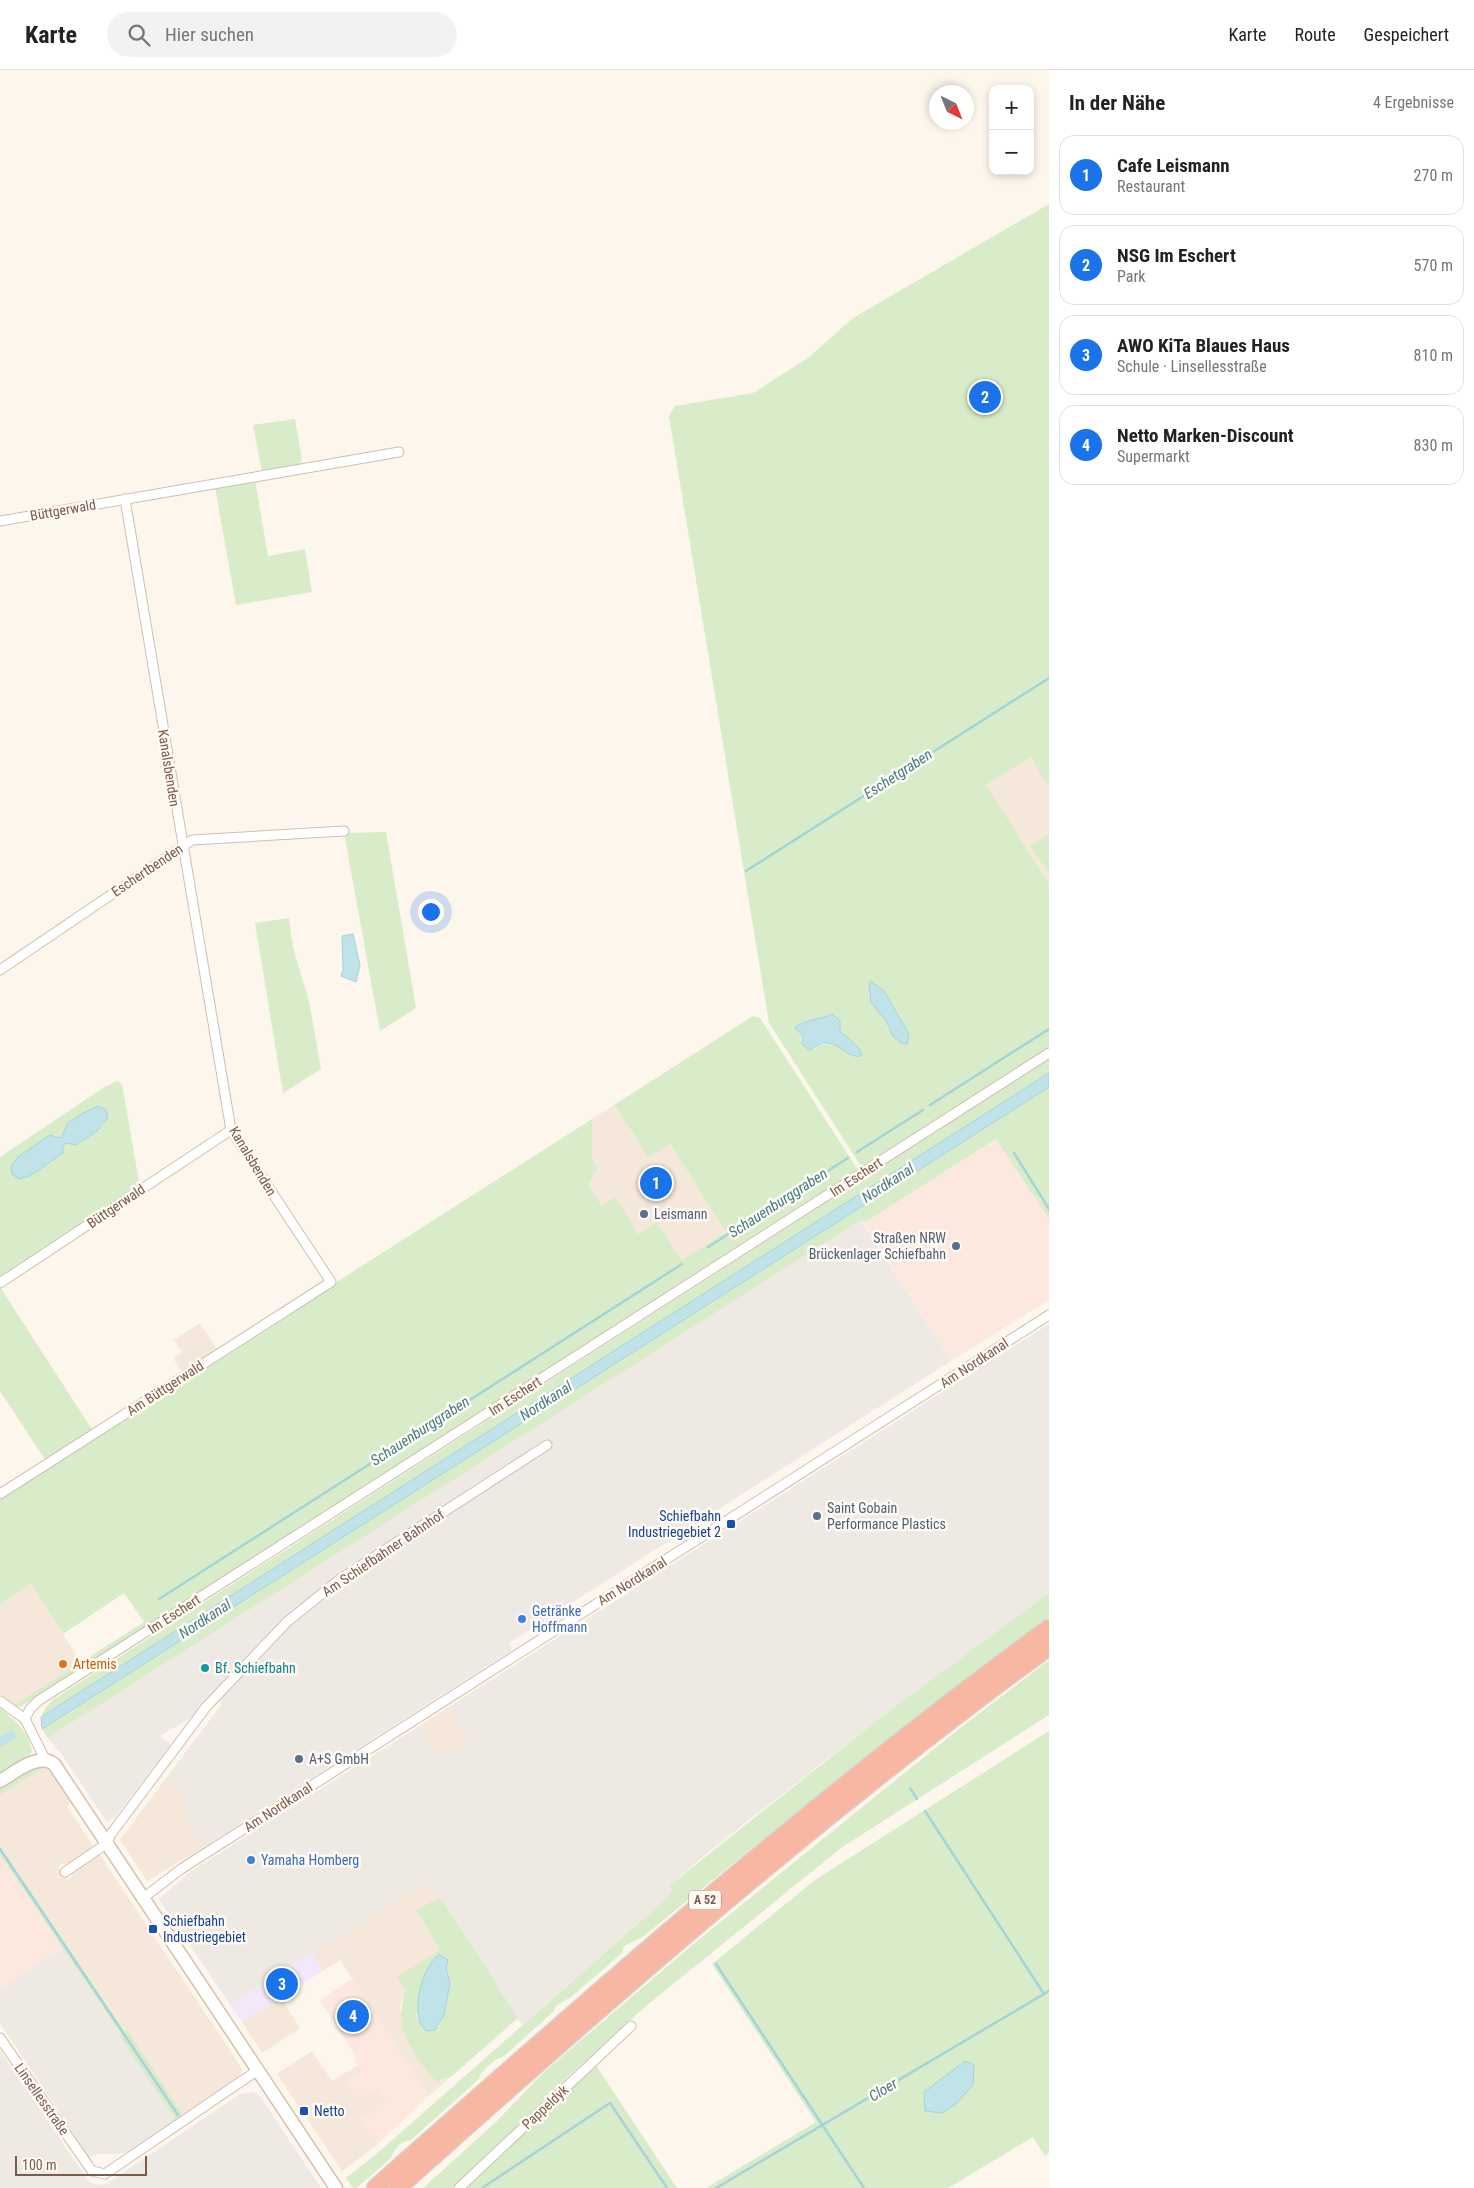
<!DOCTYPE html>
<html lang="de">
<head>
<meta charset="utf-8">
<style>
  :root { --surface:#fff; --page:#f2f2f2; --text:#222; --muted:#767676; --line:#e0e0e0; --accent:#1a73e8 }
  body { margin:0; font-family:"Roboto Condensed",sans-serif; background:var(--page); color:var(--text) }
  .controls { position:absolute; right:15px; top:15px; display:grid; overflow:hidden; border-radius:10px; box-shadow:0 2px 8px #0003 }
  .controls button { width:45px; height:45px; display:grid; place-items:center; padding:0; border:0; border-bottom:1px solid var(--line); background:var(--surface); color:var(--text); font:25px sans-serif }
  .compass { position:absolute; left:929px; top:15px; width:45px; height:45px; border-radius:50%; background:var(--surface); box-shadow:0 2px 8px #0003; rotate:137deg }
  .scale { position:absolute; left:15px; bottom:12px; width:132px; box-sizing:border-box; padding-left:5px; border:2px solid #7a5c4d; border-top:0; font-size:14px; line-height:18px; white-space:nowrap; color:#7a5c4d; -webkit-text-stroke:4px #fffaf3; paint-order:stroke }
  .you { position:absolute; left:430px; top:841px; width:18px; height:18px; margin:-12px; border:4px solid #fff; border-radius:50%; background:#1a73e8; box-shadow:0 0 0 8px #1a73e833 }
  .badge { display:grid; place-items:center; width:32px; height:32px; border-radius:50%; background:var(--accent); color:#fff; font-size:16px; font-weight:700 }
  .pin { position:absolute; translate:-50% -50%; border:2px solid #fff; box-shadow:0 1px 5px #0006 }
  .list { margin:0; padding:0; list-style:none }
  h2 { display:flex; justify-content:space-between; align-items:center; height:65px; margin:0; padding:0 20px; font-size:21px }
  h2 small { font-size:16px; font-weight:400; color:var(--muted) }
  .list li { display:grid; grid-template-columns:32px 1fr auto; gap:15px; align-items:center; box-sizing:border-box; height:80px; margin:0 10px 10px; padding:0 10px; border:1px solid var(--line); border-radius:15px }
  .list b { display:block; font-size:19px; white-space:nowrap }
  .list p { margin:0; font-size:16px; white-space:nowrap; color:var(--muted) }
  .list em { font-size:16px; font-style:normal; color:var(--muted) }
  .icon { flex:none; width:28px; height:28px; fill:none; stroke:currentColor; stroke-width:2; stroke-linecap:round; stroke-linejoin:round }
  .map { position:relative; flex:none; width:1049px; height:2118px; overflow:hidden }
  header { display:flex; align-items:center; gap:30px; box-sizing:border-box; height:70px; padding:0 25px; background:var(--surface); border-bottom:1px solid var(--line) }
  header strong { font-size:24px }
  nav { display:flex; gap:28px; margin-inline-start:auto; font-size:18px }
  .search { width:350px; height:45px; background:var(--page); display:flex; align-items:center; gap:12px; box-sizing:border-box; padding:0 18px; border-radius:28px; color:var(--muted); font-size:19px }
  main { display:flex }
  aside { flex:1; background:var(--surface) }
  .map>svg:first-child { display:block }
</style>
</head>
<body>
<header>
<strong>Karte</strong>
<div class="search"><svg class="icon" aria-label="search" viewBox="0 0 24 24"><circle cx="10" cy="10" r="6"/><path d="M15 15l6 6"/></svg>Hier suchen</div>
<nav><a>Karte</a><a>Route</a><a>Gespeichert</a></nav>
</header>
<main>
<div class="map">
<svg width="1049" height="2118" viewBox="0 0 1049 2118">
  <rect width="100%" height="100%" fill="#fdf6ec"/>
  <g fill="#f5e8da">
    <path d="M 1032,687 L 1049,718 L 1049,814 L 985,715 Z"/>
    <path d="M 614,1035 L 639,1074 L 670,1074 L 726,1162 L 682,1191 L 657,1152 L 638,1164 L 616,1127 L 601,1136 L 589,1116 L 594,1102 L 592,1089 L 592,1049 Z"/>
    <path d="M 200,1253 L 218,1281 L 183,1304 L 173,1288 L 182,1282 L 174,1270 Z"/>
    <path d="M 31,1513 L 81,1593 L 14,1635 L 0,1625 L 0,1535 Z"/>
    <path d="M 449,1637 L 469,1670 L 441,1688 L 421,1655 Z"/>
    <path d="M 47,1696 L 71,1733 L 67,1736 L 95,1779 L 67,1796 L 63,1793 L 58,1797 L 67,1810 L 72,1807 L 72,1802 L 98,1782 L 243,2000 L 237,2009 L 183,2045 L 0,1776 L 0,1725 Z"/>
    <path d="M 169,1704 L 193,1742 L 186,1747 L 204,1777 L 147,1811 L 120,1770 Z"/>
    <path d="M 425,1811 L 436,1829 L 416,1842 L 440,1880 L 405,1919 L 400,1938 L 441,2011 L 452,2006 L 429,2026 L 340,1890 L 323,1901 L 311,1884 Z"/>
    <path d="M 281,1928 L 300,1958 L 262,1983 L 242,1952 Z"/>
    <path d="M 312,1981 L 332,2011 L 358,1995 L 362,2001 L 358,2030 L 377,2017 L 386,2031 L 361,2049 L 378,2074 L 342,2101 L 277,2004 Z"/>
  </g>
  <g fill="#fde8e0">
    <path d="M 997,1069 L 1049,1149 L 1049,1230 L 951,1291 L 864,1153 Z"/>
    <path d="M 0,1785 L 63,1878 L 0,1919 Z"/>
    <path d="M 352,1909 L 429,2026 L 378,2074 L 361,2049 L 386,2031 L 377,2018 L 358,2030 L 346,2012 L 362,2001 L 354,1989 L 356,1987 L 320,1930 Z"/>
  </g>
  <g fill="#efe9e4">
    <path d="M 861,1150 L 951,1291 L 509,1573 L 512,1580 L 204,1777 L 185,1747 L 193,1742 L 169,1704 L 222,1634 L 219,1631 L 160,1666 L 171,1675 L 115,1747 L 107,1752 L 58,1679 L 56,1679 L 48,1668 Z"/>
    <path d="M 1049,1254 L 1049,1523 L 885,1644 L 712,1779 L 669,1816 L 672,1820 L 668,1827 L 522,1955 L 442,1829 L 436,1829 L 425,1812 L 230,1935 L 159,1829 L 190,1802 L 421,1655 L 441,1688 L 469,1670 L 449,1637 Z"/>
    <path d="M 63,1878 L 121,1964 L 120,1966 L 176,2050 L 128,2082 L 119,2084 L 99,2084 L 89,2087 L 0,1953 L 0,1919 Z"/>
    <path d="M 0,1980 L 90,2113 L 101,2115 L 108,2113 L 240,2024 L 252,2022 L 260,2026 L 321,2118 L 0,2118 Z"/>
  </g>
  <path fill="#f3e8fa" d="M 311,1884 L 323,1901 L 242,1952 L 230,1935 Z"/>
  <g fill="#d8ecc9" fill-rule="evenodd">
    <path d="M 1049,134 L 1049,718 L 1031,687 L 986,715 L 1049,814 L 1049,978 L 862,1098 L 769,953 L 669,346 L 675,336 L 753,323 L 808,288 L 853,248 ZM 884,921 L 895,943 L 888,959 ZM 833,944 L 840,951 L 840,961 L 858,977 L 852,986 C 840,977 828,968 814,979 L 801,970 L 803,966 L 801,953 L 820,949 Z"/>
    <path d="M 295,349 L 302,390 L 298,396 L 262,402 L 253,355 Z"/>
    <path d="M 255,410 L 268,486 L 305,479 L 312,522 L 236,535 L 215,417 Z"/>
    <path d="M 386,762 L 416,938 L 380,961 L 344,763 Z"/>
    <path d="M 1049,764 L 1049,803 L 1030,776 Z"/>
    <path d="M 289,848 L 293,878 L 309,931 L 321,999 L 283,1023 L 255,853 Z"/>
    <path d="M 753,946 L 760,948 L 858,1100 L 20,1637 L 14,1635 L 144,1552 L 124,1523 L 63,1564 L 31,1513 L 0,1535 L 0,1427 L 592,1049 L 592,1089 L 598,1099 L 594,1102 L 589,1116 L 601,1135 L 616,1127 L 638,1164 L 657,1152 L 682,1190 L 726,1162 L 670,1074 L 648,1087 L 614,1035 Z"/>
    <path d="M 1049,989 L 1049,1003 L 41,1647 L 46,1637 L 54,1629 Z"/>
    <path d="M 117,1011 L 122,1014 L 140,1117 L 0,1210 L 0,1087 L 103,1018 ZM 95,1037 L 105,1054 L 79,1074 L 65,1073 L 52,1091 L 30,1106 L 19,1109 L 19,1086 L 55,1065 L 61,1068 L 66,1054 Z"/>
    <path d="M 1049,1017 L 1049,1149 L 996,1069 L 864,1153 L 861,1150 L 48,1668 L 42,1659 Z"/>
    <path d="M 0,1217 L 93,1361 L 46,1391 L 0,1321 Z"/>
    <path d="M 1049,1523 L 1049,1547 C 911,1649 777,1757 644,1866 L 624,1876 L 622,1883 L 572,1926 L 556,1936 L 553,1942 L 504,1986 C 493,1990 482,2000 478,2010 L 411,2070 C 401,2071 394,2079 391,2088 L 357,2118 L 353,2118 L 346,2108 L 381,2080 L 668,1827 L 672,1820 L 669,1816 L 885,1644 Z"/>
    <path d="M 1049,1590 L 1049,1645 L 841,1778 L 646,1936 L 561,2013 L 485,2088 L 453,2118 L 423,2118 L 495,2053 L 544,2002 L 697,1871 L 960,1658 Z"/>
    <path d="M 0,1638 C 15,1651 28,1660 32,1681 L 28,1689 L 0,1706 Z"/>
    <path d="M 1049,1661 L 1049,2083 L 1045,2086 L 1033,2067 L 948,2118 L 706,2118 L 816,2052 L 712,1894 L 815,1810 Z"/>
    <path d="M 40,1696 L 47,1696 L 0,1725 L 0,1718 Z"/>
    <path d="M 0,1776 L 125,1961 L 127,1960 L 183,2045 L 176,2050 L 119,1965 L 121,1964 L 0,1785 Z"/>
    <path d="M 436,1829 L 442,1829 L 518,1948 L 452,2006 L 437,2011 C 429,2006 424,1998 419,1990 C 401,1966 398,1949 405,1919 L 397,1907 L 440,1880 L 416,1841 ZM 446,1898 L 450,1913 L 444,1945 L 438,1957 L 423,1959 L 416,1945 Z"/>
    <path d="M 595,1994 L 677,2118 L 465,2118 Z"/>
  </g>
  <g fill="#bfe3e8" stroke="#a5d3da">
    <path d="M 353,864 L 360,895 L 356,912 L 341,906 L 343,899 L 342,866 Z"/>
    <path d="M 871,911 L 884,921 L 909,964 L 907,974 L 901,973 L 893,966 L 886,951 L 871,932 L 869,914 Z"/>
    <path d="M 833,944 L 840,951 L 840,961 L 858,977 L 862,984 L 861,986 C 849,989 840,974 828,973 C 820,972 816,978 809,980 L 802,974 L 803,966 L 796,959 L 795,957 C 806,950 821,949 833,944 Z"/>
    <path d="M 1049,1003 L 1049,1017 L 42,1659 L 41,1647 Z"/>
    <path d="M 98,1036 L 106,1040 L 108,1048 L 97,1061 L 76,1075 L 65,1073 L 63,1076 L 63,1083 L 30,1106 L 19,1109 L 12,1104 L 11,1096 L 19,1086 L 50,1065 L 61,1068 L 67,1054 L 83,1043 Z"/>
    <path d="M 439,1885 L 448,1890 L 446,1898 L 450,1913 L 444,1945 L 435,1960 L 427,1961 C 407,1950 423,1893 439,1885 Z"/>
    <path d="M 965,1991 L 974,1995 L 973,2015 L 956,2034 L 942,2043 L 925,2041 L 924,2022 Z"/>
  </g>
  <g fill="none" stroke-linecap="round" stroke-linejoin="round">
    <g stroke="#a5d3da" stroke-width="2.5">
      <path d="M 746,801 L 1049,608"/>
      <path d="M 930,1035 L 1049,959"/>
      <path d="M 857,1082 L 923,1040"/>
      <path d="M 1014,1083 L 1049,1139"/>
      <path d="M 708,1177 L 848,1088"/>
      <path d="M 159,1529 L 682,1194"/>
      <path d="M 910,1718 L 917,1729"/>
      <path d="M 925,1741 L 1044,1924"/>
      <path d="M 0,1779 L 178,2045"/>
      <path d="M 716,1894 L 864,2118"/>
      <path d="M 482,2118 L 610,2033 L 667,2118"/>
      <path d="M 716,2118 L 1049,1921"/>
    </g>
    <path stroke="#bfe3e8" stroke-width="9" d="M 0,1672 L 11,1666"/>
    <g stroke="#d1beb0" stroke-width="11">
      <g id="street">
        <path d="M 0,451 L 399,382"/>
        <path d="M 0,900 L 192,770 L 344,761"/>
        <path d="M 0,1213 L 231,1060"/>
        <path d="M 0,1424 L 331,1212 L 231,1060 L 125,429"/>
        <path d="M 0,1631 L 25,1649"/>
        <path d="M 25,1649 L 30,1639 L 38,1631 L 1049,983"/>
        <path d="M 25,1649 L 45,1689"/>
        <path d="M 65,1802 L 106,1774 L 111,1764 L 206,1637 L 287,1552 L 340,1509 L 547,1375"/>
        <path d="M 142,1829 L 181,1799 L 1049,1245"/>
        <path d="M 0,1968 L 92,2101 L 105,2104 L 258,2000"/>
        <path d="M 459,2118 L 631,1956"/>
      </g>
    </g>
    <g stroke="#d6c0b0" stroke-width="15">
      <path id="secondary" d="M 0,1711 C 14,1703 38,1682 54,1694 L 336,2118"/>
    </g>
    <g stroke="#dad1cd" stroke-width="19">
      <g id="highway">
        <path d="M 375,2118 C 594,1924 813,1730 1049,1558"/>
        <path d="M 398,2118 C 608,1930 821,1743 1049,1577"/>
      </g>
    </g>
    <use href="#street" stroke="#fff" stroke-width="9"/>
    <use href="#secondary" stroke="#fff" stroke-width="12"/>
    <use href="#highway" stroke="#f7b7a3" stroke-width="16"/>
  </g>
  <g fill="#5c6f8a" stroke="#fffaf3" stroke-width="2">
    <circle cx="644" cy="1144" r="5"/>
    <circle cx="956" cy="1176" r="5"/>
    <circle cx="817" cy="1446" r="5"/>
    <circle cx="299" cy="1689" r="5"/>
  </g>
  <g fill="#1a4fb4" stroke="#fffaf3" stroke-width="2">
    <rect x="726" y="1449" width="10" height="10" rx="2.5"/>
    <rect x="148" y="1854" width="10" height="10" rx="2.5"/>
    <rect x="299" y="2036" width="10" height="10" rx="2.5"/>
  </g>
  <g fill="#3f7fe0" stroke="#fffaf3" stroke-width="2">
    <circle cx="522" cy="1549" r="5"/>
    <circle cx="251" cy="1790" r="5"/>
  </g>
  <circle fill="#e8710a" stroke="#fffaf3" stroke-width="2" cx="63" cy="1594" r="5"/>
  <circle fill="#0f9aa8" stroke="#fffaf3" stroke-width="2" cx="205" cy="1598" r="5"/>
  <g text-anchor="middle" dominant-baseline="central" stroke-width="5" stroke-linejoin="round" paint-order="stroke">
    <rect fill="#fffaf3" stroke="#a28b7f" stroke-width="1" x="689" y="1820.5" width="32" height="19" rx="4"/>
    <g font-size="12" font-weight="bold" fill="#7a5c4d">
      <text x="705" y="1830">A 52</text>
    </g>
    <g font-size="14" fill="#7a5c4d" stroke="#fffaf3">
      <text transform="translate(63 440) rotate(-10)">Büttgerwald</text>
      <text transform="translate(169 698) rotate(81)">Kanalsbenden</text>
      <text transform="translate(147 800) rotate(-34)">Eschertbenden</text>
      <text transform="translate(253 1091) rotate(59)">Kanalsbenden</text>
      <text transform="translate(856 1107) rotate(-33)">Im Eschert</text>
      <text transform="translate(116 1136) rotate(-34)">Büttgerwald</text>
      <text transform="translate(974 1293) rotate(-33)">Am Nordkanal</text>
      <text transform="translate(165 1318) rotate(-33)">Am Büttgerwald</text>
      <text transform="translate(515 1326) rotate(-33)">Im Eschert</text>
      <text transform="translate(383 1483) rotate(-34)">Am Schiefbahner Bahnhof</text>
      <text transform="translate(632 1511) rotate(-32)">Am Nordkanal</text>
      <text transform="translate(174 1544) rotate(-33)">Im Eschert</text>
      <text transform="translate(278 1737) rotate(-33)">Am Nordkanal</text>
      <text transform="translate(42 2029) rotate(55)">Linsellesstraße</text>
      <text transform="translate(545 2037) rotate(-43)">Pappeldyk</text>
    </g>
    <g font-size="14" fill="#4e5e75" stroke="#fffaf3" text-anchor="start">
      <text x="654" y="1144">Leismann</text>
      <text x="946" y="1168" text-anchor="end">Straßen NRW<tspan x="946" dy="16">Brückenlager Schiefbahn</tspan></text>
      <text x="827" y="1438">Saint Gobain<tspan x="827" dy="16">Performance Plastics</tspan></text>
      <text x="309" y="1689">A+S GmbH</text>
    </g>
    <g font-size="14" fill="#164399" stroke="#fffaf3" text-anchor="start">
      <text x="721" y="1446" text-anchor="end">Schiefbahn<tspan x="721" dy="16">Industriegebiet 2</tspan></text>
      <text x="163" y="1851">Schiefbahn<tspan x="163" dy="16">Industriegebiet</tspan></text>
      <text x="314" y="2041">Netto</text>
    </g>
    <g font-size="14" fill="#366cbe" stroke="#fffaf3" text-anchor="start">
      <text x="532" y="1541">Getränke<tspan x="532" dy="16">Hoffmann</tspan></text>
      <text x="261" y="1790">Yamaha Homberg</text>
    </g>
    <g font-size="14" fill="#c56008" stroke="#fffaf3" text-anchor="start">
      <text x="73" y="1594">Artemis</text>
    </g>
    <g font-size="14" fill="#0d838f" stroke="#fffaf3" text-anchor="start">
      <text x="215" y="1598">Bf. Schiefbahn</text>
    </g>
    <g font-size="15" font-style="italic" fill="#437c86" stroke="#fffaf3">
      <text transform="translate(898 704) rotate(-33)">Eschetgraben</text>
      <text transform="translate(888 1113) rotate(-33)">Nordkanal</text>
      <text transform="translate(778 1133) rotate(-33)">Schauenburggraben</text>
      <text transform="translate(546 1331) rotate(-33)">Nordkanal</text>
      <text transform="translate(420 1361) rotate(-33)">Schauenburggraben</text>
      <text transform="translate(205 1549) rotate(-33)">Nordkanal</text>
      <text transform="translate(883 2020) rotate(-31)">Cloer</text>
    </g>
  </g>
</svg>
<div class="controls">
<button>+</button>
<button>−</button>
</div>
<svg class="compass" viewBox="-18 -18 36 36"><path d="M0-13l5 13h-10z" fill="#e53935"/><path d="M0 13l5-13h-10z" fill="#767676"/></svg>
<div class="scale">100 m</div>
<div class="you"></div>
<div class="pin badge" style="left:656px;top:1113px">1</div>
<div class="pin badge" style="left:985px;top:327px">2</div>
<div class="pin badge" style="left:282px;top:1914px">3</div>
<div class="pin badge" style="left:353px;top:1946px">4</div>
</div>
<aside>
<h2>In der Nähe<small>4 Ergebnisse</small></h2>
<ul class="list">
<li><span class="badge">1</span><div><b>Cafe Leismann</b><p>Restaurant</p></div><em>270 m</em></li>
<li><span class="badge">2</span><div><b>NSG Im Eschert</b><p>Park</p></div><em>570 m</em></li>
<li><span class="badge">3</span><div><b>AWO KiTa Blaues Haus</b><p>Schule · Linsellesstraße</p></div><em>810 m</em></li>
<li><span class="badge">4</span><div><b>Netto Marken-Discount</b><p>Supermarkt</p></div><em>830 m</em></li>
</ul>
</aside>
</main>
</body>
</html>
